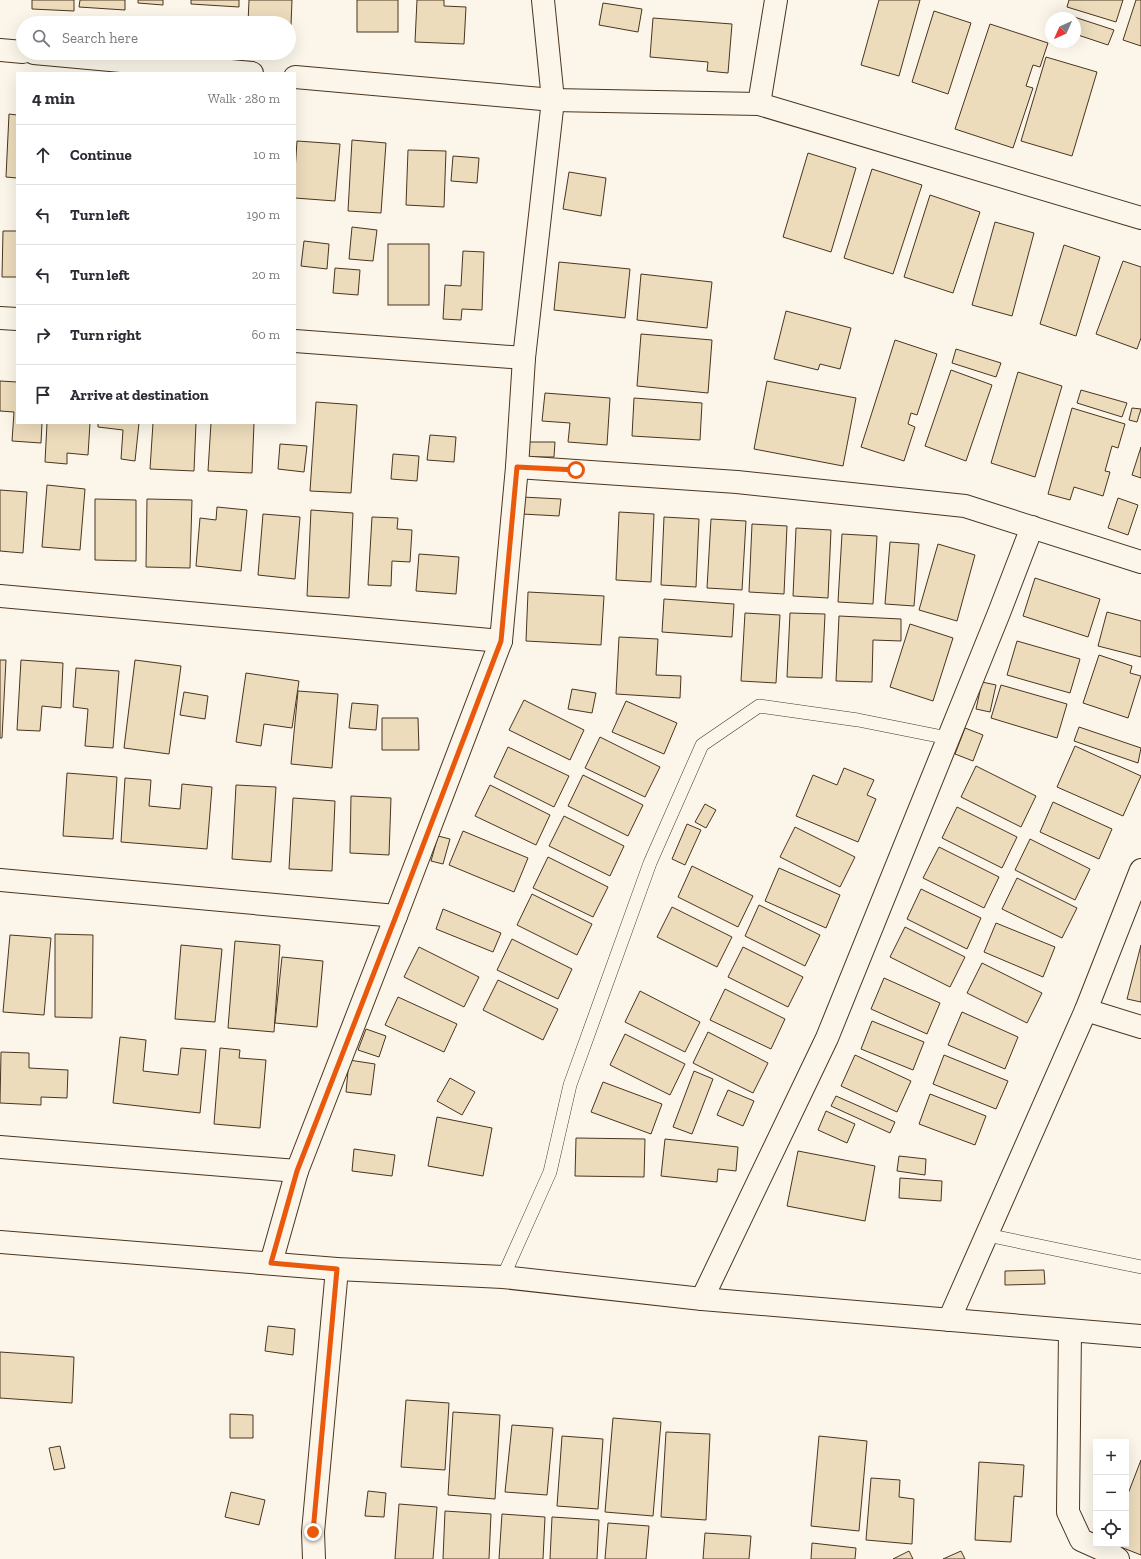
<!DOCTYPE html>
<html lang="en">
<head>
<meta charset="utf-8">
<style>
  :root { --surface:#fff; --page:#f7f7f7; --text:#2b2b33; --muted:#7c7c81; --line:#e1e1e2 }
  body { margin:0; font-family:"Zilla Slab",serif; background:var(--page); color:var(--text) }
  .controls { position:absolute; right:12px; bottom:12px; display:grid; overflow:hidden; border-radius:0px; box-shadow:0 4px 16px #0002 }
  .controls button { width:36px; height:36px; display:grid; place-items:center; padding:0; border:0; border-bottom:1px solid var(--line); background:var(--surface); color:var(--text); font:20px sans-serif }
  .compass { position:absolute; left:1045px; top:12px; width:36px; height:36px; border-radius:50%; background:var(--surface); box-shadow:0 4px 16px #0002; rotate:225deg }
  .stop { position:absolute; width:12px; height:12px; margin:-9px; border:3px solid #ea580c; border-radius:50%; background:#fff }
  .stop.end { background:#ea580c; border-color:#fff; box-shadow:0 1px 4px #0008 }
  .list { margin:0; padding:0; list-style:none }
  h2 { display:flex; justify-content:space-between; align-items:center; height:52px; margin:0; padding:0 16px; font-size:17px }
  h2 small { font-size:13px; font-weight:400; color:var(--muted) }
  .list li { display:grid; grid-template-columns:26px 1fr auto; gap:12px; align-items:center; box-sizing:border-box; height:60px; padding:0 16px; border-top:1px solid var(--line) }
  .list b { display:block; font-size:15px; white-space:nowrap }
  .list em { font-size:13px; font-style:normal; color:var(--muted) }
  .icon { flex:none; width:22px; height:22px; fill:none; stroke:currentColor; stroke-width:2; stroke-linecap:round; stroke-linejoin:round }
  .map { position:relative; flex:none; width:1141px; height:1559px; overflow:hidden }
  .search { position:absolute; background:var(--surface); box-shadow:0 4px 16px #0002; left:16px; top:16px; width:280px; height:44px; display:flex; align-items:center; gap:10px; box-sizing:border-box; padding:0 14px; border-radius:22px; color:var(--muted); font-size:15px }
  .panel { position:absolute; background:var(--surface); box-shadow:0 4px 16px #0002; left:16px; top:72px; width:280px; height:352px; border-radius:0px }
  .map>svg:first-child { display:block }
</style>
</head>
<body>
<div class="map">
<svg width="1141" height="1559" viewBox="0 0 1141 1559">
  <rect width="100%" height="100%" fill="#fbf6e9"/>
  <g fill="#ecdcbc" stroke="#4a3520">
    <path d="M 32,0 L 74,0 L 74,11 L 32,9 Z"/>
    <path d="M 80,0 L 125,0 L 125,10 L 79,7 Z"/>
    <path d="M 138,0 L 163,0 L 163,5 L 138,3 Z"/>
    <path d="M 191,0 L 239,0 L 239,7 L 191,4 Z"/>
    <path d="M 249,0 L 292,0 L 291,25 L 289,25 L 289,23 L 248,23 Z"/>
    <rect x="357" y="0" width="41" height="32"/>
    <path d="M 417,0 L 444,0 L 444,6 L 466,7 L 464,44 L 415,42 Z"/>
    <path d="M 879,0 L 920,0 L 899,76 L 861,65 Z"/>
    <path d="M 1069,0 L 1123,0 L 1116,22 L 1067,7 Z"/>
    <path d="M 1136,0 L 1141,0 L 1141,46 L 1123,40 Z"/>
    <path d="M 603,3 L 642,9 L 638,32 L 599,25 Z"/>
    <path d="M 934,11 L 971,23 L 948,94 L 912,82 Z"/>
    <path d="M 1062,13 L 1114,30 L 1108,45 L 1075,34 L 1075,18 L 1060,18 Z"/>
    <path d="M 653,18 L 732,24 L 728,73 L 707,71 L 708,62 L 650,57 Z"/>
    <path d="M 990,24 L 1048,43 L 1040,67 L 1033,65 L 1026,86 L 1033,88 L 1013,148 L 955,129 Z"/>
    <path d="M 1046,57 L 1097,72 L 1072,156 L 1021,141 Z"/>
    <path d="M 9,114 L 17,115 L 17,178 L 6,177 Z"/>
    <path d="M 352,140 L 386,143 L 381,213 L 348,211 Z"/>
    <path d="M 297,141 L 340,144 L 335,201 L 295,198 L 295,171 Z"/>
    <path d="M 408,150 L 446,151 L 444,207 L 406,205 Z"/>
    <path d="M 808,153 L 856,168 L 831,252 L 783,237 Z"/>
    <path d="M 453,156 L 479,158 L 477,183 L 451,181 Z"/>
    <path d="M 872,169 L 922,185 L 893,274 L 844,258 Z"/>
    <path d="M 569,172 L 606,178 L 601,216 L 563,209 Z"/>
    <path d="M 930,195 L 980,212 L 953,293 L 904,277 Z"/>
    <path d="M 995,222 L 1034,233 L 1012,316 L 972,305 Z"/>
    <path d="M 352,227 L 377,230 L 373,261 L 349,259 Z"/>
    <path d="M 3,231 L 17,231 L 17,277 L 2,277 Z"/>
    <path d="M 304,241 L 329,244 L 327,269 L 301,266 Z"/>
    <rect x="388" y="244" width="41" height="61"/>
    <path d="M 1064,245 L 1100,257 L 1076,336 L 1040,324 Z"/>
    <path d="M 463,251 L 484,252 L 482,310 L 462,309 L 461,320 L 443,319 L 445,285 L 461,286 Z"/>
    <path d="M 1123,261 L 1141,267 L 1141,338 L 1137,349 L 1096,334 Z"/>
    <path d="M 559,262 L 630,269 L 625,318 L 554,310 Z"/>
    <path d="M 335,268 L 360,270 L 358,295 L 333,293 Z"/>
    <path d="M 641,274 L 712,282 L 707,328 L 637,320 Z"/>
    <path d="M 786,311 L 851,328 L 840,369 L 820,364 L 818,370 L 774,359 Z"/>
    <path d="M 641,334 L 712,340 L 708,393 L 637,386 Z"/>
    <path d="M 895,340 L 937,354 L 917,415 L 911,413 L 908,424 L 915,427 L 904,461 L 861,447 Z"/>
    <path d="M 956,349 L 1001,363 L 996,377 L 952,363 Z"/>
    <path d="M 951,370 L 992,385 L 966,461 L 925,446 Z"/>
    <path d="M 1018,372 L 1062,386 L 1035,477 L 991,463 Z"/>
    <path d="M 0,381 L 17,382 L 17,423 L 42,423 L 41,443 L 12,441 L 14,412 L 0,411 Z"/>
    <path d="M 767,381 L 856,398 L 843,466 L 754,449 Z"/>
    <path d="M 1081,390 L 1127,403 L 1122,417 L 1077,403 Z"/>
    <path d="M 545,393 L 610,398 L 607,445 L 568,442 L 570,423 L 542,421 Z"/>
    <path d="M 634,398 L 702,403 L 700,440 L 632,436 Z"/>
    <path d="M 316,402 L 357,405 L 351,493 L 310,491 Z"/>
    <path d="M 1072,408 L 1125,424 L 1118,448 L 1112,446 L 1105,471 L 1110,472 L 1103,496 L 1074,487 L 1070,500 L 1048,494 Z"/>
    <path d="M 1132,408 L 1141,409 L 1137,422 L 1129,420 Z"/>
    <path d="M 47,423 L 90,423 L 88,455 L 67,453 L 67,464 L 45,462 Z"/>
    <path d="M 98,423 L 139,423 L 135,461 L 121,459 L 123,430 L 98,427 Z"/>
    <path d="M 153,423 L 196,423 L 194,471 L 150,469 Z"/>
    <path d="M 211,423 L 254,423 L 252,473 L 208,471 Z"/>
    <path d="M 430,435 L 456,437 L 454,462 L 427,460 Z"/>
    <path d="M 529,442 L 555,442 L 554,457 L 528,457 Z"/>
    <path d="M 280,444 L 307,446 L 304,472 L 278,469 Z"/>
    <path d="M 1141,447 L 1141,478 L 1132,475 Z"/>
    <path d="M 393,454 L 419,456 L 417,481 L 391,479 Z"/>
    <path d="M 47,485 L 85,489 L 80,550 L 42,547 Z"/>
    <path d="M 0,490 L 27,492 L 23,553 L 0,551 Z"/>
    <path d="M 522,497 L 561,499 L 559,516 L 522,514 Z"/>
    <path d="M 1118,498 L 1138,505 L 1128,535 L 1108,528 Z"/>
    <path d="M 95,499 L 136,500 L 136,561 L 95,560 Z"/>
    <path d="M 147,499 L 192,500 L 190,568 L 146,567 Z"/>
    <path d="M 217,507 L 247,510 L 241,571 L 196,566 L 200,518 L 216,520 Z"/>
    <path d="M 311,510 L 353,513 L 349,598 L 307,596 Z"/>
    <path d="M 619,512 L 654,514 L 651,582 L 616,580 Z"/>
    <path d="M 263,514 L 300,517 L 295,579 L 258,575 Z"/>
    <path d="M 372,517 L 398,518 L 397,529 L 412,530 L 410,562 L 392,561 L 391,586 L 368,585 Z"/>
    <path d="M 664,517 L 699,519 L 696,587 L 661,585 Z"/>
    <path d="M 711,519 L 746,521 L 742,590 L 707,588 Z"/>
    <path d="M 752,524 L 787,526 L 784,594 L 749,592 Z"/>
    <path d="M 796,528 L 831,530 L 828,598 L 793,596 Z"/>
    <path d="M 842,534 L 877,536 L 873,604 L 838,602 Z"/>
    <path d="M 890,542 L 919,544 L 914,606 L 885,604 Z"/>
    <path d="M 938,544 L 975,555 L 957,621 L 919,610 Z"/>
    <path d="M 419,554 L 459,557 L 456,594 L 416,591 Z"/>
    <path d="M 1035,578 L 1100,599 L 1088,637 L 1023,616 Z"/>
    <path d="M 528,592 L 604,596 L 601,645 L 526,641 Z"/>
    <path d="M 664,599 L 734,604 L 732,637 L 662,632 Z"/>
    <path d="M 1107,612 L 1141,621 L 1141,657 L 1098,646 Z"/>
    <path d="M 745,613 L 780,615 L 776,683 L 741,681 Z"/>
    <path d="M 790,613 L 825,614 L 822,678 L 787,677 Z"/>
    <path d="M 839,616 L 901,619 L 901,641 L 873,640 L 872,682 L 836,681 Z"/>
    <path d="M 910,624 L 953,638 L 933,701 L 890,687 Z"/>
    <path d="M 619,637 L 658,639 L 656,675 L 681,676 L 680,698 L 616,694 Z"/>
    <path d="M 1017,641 L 1080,659 L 1070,693 L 1007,675 Z"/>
    <path d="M 1099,655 L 1132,666 L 1130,673 L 1141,676 L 1128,718 L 1083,703 Z"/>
    <path d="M 0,660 L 6,660 L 2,738 L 0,738 Z"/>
    <path d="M 21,660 L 63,663 L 61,708 L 42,706 L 40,731 L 17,730 Z"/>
    <path d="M 135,660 L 181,666 L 169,754 L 124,748 Z"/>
    <path d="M 76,668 L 119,671 L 113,748 L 85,746 L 88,709 L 73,707 Z"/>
    <path d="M 246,673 L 299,681 L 292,728 L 264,724 L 261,746 L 236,742 Z"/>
    <path d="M 982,682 L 996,685 L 990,712 L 976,709 Z"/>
    <path d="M 1001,685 L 1067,704 L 1057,738 L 991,718 Z"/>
    <path d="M 572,689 L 596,693 L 592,713 L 568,709 Z"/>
    <path d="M 298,691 L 338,694 L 332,768 L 291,764 Z"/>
    <path d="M 184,692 L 208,696 L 205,719 L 180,715 Z"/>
    <path d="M 524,700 L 584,730 L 570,760 L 509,730 Z"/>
    <path d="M 626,701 L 677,723 L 664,754 L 612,732 Z"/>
    <path d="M 352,703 L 378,705 L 376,730 L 349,728 Z"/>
    <path d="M 382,718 L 418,718 L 419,750 L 382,750 Z"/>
    <path d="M 1079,727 L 1141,748 L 1138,763 L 1074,741 Z"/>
    <path d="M 965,728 L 983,735 L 973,761 L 955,754 Z"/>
    <path d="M 600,737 L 660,767 L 645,797 L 585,768 Z"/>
    <path d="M 1075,746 L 1141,776 L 1123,816 L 1057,787 Z"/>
    <path d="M 508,747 L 569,776 L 554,807 L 494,777 Z"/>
    <path d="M 976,766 L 1036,796 L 1021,827 L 961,797 Z"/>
    <path d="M 844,768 L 874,780 L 867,795 L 876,799 L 858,842 L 796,816 L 813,775 L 837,785 Z"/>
    <path d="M 67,773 L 117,777 L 113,839 L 63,836 Z"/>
    <path d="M 583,775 L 643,805 L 628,836 L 568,806 Z"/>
    <path d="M 125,778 L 151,780 L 149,806 L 180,809 L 182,784 L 212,787 L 207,849 L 121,842 Z"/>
    <path d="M 236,785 L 276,787 L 271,862 L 232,859 Z"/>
    <path d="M 490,785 L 550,815 L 536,845 L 475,816 Z"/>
    <path d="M 351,796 L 391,798 L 389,855 L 350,853 Z"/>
    <path d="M 293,798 L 335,801 L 332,871 L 289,869 Z"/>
    <path d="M 1053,802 L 1112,829 L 1099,859 L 1040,832 Z"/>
    <path d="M 705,804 L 716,810 L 706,828 L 695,822 Z"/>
    <path d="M 957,807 L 1017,837 L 1002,868 L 942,838 Z"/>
    <path d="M 564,816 L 624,846 L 610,876 L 549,846 Z"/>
    <path d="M 687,824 L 701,830 L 685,865 L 672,859 Z"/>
    <path d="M 795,827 L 855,857 L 840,887 L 780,857 Z"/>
    <path d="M 463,831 L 528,858 L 514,892 L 449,865 Z"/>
    <path d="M 438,836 L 450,839 L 443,864 L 431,861 Z"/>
    <path d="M 1030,839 L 1090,869 L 1075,900 L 1015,870 Z"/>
    <path d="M 939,847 L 999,877 L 984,908 L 923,878 Z"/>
    <path d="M 548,857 L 608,887 L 593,917 L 533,888 Z"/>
    <path d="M 692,866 L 753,896 L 738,927 L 678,897 Z"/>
    <path d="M 779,868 L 840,895 L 826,928 L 765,901 Z"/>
    <path d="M 1017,878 L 1077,908 L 1062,938 L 1002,909 Z"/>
    <path d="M 921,889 L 981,918 L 967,949 L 907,919 Z"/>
    <path d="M 532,894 L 592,924 L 577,955 L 517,925 Z"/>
    <path d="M 759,905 L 820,935 L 805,966 L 745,936 Z"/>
    <path d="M 672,907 L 732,937 L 717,967 L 657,937 Z"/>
    <path d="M 443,909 L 501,933 L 493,952 L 436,929 Z"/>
    <path d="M 996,923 L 1055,947 L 1043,977 L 984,952 Z"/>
    <path d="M 905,927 L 965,957 L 950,987 L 890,957 Z"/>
    <path d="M 55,934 L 93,935 L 92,1018 L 55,1017 Z"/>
    <path d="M 10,935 L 51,938 L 44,1015 L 3,1012 Z"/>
    <path d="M 512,939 L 572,969 L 558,999 L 497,970 Z"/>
    <path d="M 235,941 L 280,945 L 274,1032 L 228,1028 Z"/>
    <path d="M 181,945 L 222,949 L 215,1022 L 175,1019 Z"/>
    <path d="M 1141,945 L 1141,1002 L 1127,999 Z"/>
    <path d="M 419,947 L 479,977 L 464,1007 L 404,977 Z"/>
    <path d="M 743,947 L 803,977 L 788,1007 L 728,977 Z"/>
    <path d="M 282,957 L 323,961 L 317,1027 L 275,1023 Z"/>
    <path d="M 982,963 L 1042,993 L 1027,1023 L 967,993 Z"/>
    <path d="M 884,978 L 940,1003 L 927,1034 L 871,1009 Z"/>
    <path d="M 498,980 L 558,1009 L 543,1040 L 483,1010 Z"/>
    <path d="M 725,989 L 785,1019 L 771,1049 L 710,1020 Z"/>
    <path d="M 640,991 L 700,1022 L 685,1052 L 625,1022 Z"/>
    <path d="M 398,997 L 457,1024 L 444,1052 L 385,1025 Z"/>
    <path d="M 962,1012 L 1018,1037 L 1005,1069 L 948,1045 Z"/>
    <path d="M 872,1021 L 924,1042 L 913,1070 L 861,1049 Z"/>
    <path d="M 366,1029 L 386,1036 L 379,1057 L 358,1050 Z"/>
    <path d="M 708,1032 L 768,1063 L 753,1093 L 693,1063 Z"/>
    <path d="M 625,1034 L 685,1064 L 670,1095 L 610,1065 Z"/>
    <path d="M 120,1037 L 146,1040 L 143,1071 L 178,1075 L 181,1048 L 206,1050 L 200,1113 L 113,1103 Z"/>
    <path d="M 220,1048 L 240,1050 L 239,1058 L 266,1060 L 260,1128 L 214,1124 Z"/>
    <path d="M 1,1052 L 29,1053 L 29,1068 L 68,1070 L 67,1098 L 41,1097 L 41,1105 L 0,1103 Z"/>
    <path d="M 855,1055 L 911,1081 L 897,1112 L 841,1086 Z"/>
    <path d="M 944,1055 L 1008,1081 L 996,1109 L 933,1084 Z"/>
    <path d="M 349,1060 L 375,1064 L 371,1095 L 346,1092 Z"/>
    <path d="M 694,1071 L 713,1079 L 692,1134 L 673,1127 Z"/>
    <path d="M 450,1078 L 475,1092 L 462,1115 L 437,1101 Z"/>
    <path d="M 603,1082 L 662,1104 L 651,1134 L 591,1112 Z"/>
    <path d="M 728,1090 L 754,1101 L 743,1126 L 717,1115 Z"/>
    <path d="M 930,1094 L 986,1116 L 975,1145 L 919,1124 Z"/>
    <path d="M 836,1096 L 895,1122 L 890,1133 L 831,1106 Z"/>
    <path d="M 826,1111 L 855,1124 L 847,1143 L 818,1130 Z"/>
    <path d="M 437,1117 L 492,1128 L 483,1176 L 428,1166 Z"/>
    <path d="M 576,1138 L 645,1139 L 644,1177 L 575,1176 Z"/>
    <path d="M 665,1139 L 738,1147 L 736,1171 L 718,1169 L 717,1182 L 661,1176 Z"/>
    <path d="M 354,1149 L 395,1155 L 392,1176 L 352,1171 Z"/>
    <path d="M 798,1151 L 875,1166 L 865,1221 L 787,1206 Z"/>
    <path d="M 899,1156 L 926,1159 L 925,1175 L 897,1171 Z"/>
    <path d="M 900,1178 L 942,1181 L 941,1201 L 899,1198 Z"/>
    <path d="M 1044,1270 L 1045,1284 L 1005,1285 L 1005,1271 Z"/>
    <path d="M 268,1326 L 295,1329 L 293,1355 L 265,1351 Z"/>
    <path d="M 0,1352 L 74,1357 L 72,1403 L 0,1398 Z"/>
    <path d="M 406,1400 L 449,1403 L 445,1470 L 401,1467 Z"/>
    <path d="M 453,1412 L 500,1415 L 495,1499 L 448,1495 Z"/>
    <path d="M 230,1414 L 253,1415 L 253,1438 L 230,1438 Z"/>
    <path d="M 613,1418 L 661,1422 L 653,1516 L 605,1512 Z"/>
    <path d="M 512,1425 L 553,1428 L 547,1495 L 505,1492 Z"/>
    <path d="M 666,1432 L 710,1434 L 706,1520 L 661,1517 Z"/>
    <path d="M 562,1436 L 603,1439 L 598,1509 L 557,1506 Z"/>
    <path d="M 819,1436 L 867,1441 L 859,1531 L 811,1526 Z"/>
    <path d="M 60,1446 L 65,1468 L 54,1470 L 49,1448 Z"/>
    <path d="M 1141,1460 L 1141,1555 L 1113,1544 L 1126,1544 L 1126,1499 Z"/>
    <path d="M 979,1462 L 1024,1465 L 1022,1497 L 1014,1496 L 1011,1542 L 975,1540 Z"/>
    <path d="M 871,1478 L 900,1480 L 899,1497 L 914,1499 L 912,1544 L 866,1540 Z"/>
    <path d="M 368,1491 L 386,1493 L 384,1517 L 365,1516 Z"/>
    <path d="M 231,1492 L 265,1500 L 259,1525 L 225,1517 Z"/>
    <path d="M 399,1504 L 437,1507 L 433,1559 L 395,1559 Z"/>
    <path d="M 445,1511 L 491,1514 L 489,1559 L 443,1559 Z"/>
    <path d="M 502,1514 L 545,1517 L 543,1559 L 499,1559 Z"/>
    <path d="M 552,1517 L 599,1520 L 597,1559 L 550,1559 Z"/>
    <path d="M 608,1523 L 649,1526 L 646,1559 L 605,1559 Z"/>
    <path d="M 705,1533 L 751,1536 L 749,1559 L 703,1559 Z"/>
    <path d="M 812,1543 L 856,1548 L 855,1559 L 811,1559 Z"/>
    <path d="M 909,1551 L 913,1559 L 893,1559 Z"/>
    <path d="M 961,1551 L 965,1559 L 943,1559 Z"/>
  </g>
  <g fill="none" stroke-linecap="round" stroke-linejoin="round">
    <g stroke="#4a3520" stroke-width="14">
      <g id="service">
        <path d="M 987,1235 L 1141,1267"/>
        <path d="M 503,1277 L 550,1172 L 570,1085 L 650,863 L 702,745 L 759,706 L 858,720 L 948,738"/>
      </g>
    </g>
    <g stroke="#4a3520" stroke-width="24">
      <g id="minor">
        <path d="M 0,50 L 23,52"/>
        <path d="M 34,53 L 252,73"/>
        <path d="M 295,77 L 553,100 L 759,104 L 1141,218"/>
        <path d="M 759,104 L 776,0"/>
        <path d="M 0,318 L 17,319"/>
        <path d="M 295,341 L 524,358"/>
        <path d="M 517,467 L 737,482 L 965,506 L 1141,562"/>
        <path d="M 0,596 L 501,641"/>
        <path d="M 0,880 L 396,916"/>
        <path d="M 1086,1010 L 1141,1027"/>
        <path d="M 0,1147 L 297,1171"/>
        <path d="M 271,1263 L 297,1171 L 396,916 L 501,641 L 517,467 L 524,358 L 553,100 L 543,0"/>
        <path d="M 702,1299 L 827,1038 L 999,613 L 1032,527"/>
        <path d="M 949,1320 L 1086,1010 L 1141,870"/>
        <path d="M 1070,1331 L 1068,1512 L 1081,1540 L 1110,1553 L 1118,1559"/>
        <path d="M 314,1559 L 313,1532 L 337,1269"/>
      </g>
    </g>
    <g stroke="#4a3520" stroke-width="24">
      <path id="tertiary" d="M 0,1242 L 337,1269 L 503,1277 L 702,1299 L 1141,1336"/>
    </g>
    <use href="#service" stroke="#fbf6e9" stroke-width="13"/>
    <use href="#minor" stroke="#fbf6e9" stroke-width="22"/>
    <use href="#tertiary" stroke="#fbf6e9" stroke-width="22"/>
  </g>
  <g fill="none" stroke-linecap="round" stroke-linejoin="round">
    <path stroke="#ea580c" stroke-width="5" d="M 313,1532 L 337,1269 L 271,1263 L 297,1171 L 396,916 L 501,641 L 517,467 L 576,470"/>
  </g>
</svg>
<div class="controls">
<button>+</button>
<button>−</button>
<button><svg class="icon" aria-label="locate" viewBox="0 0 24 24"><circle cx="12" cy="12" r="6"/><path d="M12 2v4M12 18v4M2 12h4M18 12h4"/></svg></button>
</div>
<svg class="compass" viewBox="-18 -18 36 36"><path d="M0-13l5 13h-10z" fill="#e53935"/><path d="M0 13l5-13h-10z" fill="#7c7c81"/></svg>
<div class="stop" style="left:576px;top:470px"></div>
<div class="stop end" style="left:313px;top:1532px"></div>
<div class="search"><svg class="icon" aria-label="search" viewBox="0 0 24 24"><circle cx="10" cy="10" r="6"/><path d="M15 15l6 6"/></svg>Search here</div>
<section class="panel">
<h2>4 min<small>Walk · 280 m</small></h2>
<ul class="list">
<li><svg class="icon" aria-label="ahead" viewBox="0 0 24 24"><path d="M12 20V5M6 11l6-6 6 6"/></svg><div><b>Continue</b></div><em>10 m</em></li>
<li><svg class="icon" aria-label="left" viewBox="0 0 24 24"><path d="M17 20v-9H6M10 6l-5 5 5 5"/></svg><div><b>Turn left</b></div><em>190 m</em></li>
<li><svg class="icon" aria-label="left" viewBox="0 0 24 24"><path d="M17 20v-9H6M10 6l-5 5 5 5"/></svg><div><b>Turn left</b></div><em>20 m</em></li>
<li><svg class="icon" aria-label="right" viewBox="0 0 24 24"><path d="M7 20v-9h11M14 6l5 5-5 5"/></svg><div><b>Turn right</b></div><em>60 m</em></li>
<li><svg class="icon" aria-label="arrive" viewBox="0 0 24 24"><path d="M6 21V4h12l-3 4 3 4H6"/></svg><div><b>Arrive at destination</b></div></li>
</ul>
</section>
</div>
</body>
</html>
